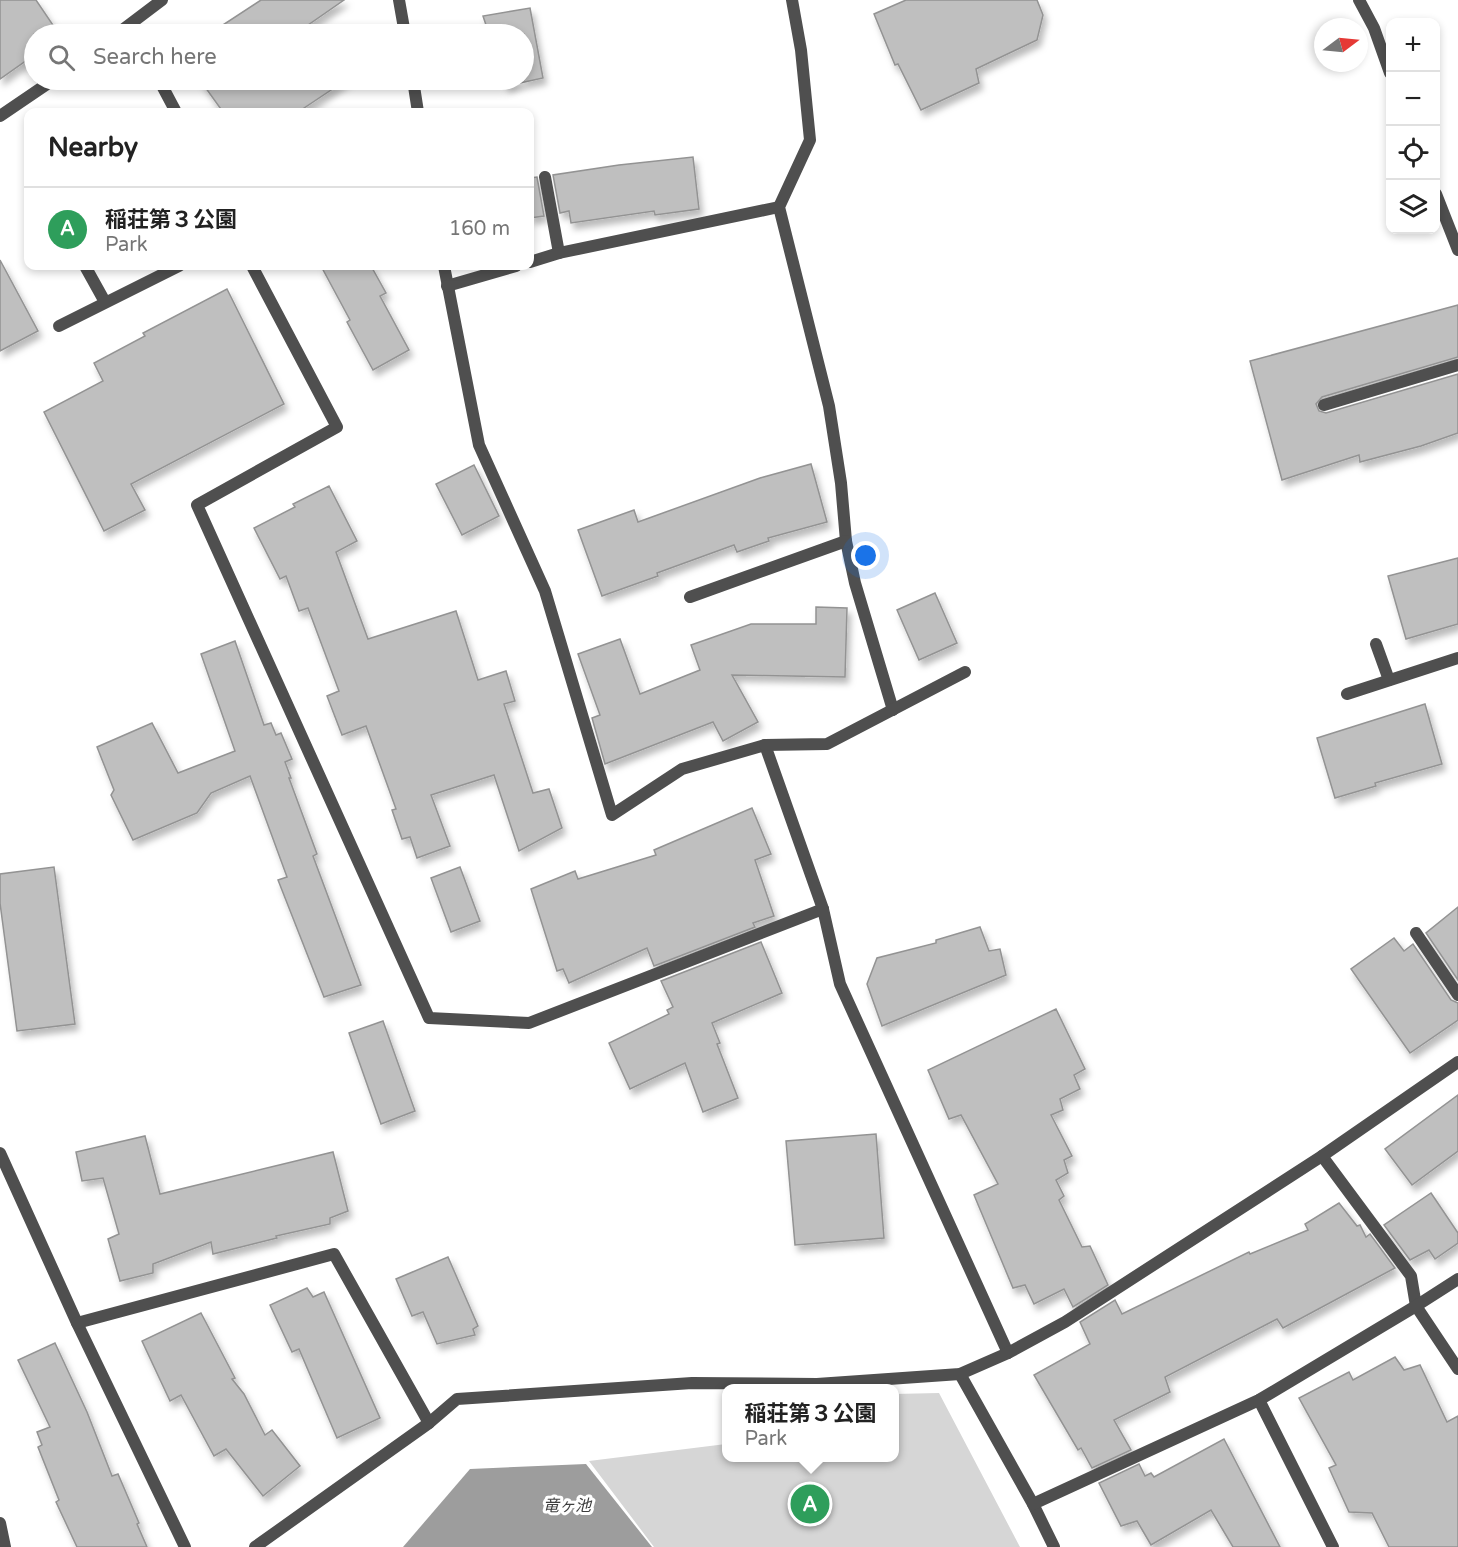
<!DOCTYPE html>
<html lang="en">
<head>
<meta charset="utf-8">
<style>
  :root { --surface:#fff; --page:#f2f2f2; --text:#222; --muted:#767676; --line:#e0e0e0; --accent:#000 }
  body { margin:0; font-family:"Varela Round","Noto Sans JP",sans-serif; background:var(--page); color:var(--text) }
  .controls { position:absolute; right:18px; top:18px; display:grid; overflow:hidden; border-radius:12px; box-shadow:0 3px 9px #0003 }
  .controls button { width:54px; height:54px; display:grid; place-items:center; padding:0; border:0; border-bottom:2px solid var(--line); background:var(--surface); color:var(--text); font:30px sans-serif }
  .compass { position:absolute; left:1314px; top:18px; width:54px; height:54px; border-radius:50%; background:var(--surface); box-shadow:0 3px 9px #0003; rotate:74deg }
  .you { position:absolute; left:866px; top:556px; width:21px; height:21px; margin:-15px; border:4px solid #fff; border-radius:50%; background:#1a73e8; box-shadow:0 0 0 9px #1a73e833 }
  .badge { display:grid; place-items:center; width:39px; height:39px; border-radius:50%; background:var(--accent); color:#fff; font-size:20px; font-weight:700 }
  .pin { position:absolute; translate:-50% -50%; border:3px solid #fff; box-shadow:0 2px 6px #0006 }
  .popup { position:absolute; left:722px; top:1384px; width:177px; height:78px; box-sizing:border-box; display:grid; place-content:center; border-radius:12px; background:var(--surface); filter:drop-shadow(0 2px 4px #0005); font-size:20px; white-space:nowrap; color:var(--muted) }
  .popup b { font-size:22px; color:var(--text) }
  .popup::after { content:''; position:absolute; left:50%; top:100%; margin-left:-12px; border:12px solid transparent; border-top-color:var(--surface) }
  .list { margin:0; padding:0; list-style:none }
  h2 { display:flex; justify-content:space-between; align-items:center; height:78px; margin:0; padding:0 24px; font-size:26px }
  h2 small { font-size:20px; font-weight:400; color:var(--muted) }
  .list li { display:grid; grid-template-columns:39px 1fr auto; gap:18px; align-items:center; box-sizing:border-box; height:84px; padding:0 24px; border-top:2px solid var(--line) }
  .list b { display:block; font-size:22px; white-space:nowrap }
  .list p { margin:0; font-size:20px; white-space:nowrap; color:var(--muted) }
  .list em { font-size:20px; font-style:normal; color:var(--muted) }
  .icon { flex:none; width:33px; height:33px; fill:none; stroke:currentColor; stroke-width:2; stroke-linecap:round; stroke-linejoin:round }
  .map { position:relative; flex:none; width:1458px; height:1547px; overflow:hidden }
  .search { position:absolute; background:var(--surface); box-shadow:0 3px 9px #0003; left:24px; top:24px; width:510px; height:66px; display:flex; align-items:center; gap:15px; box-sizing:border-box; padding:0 21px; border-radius:33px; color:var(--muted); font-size:22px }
  .panel { position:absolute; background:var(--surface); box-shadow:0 3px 9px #0003; left:24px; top:108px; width:510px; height:162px; border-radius:12px }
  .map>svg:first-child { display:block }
</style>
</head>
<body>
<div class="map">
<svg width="1458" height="1547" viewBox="0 0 1458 1547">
  <defs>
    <filter id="shadow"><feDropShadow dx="3.5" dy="6" stdDeviation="3" flood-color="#0004"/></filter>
  </defs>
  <rect width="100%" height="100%" fill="#fff"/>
  <path fill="#d6d6d6" d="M 939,1393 L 1020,1547 L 654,1547 L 589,1461 L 726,1444 L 726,1458 L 894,1458 L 894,1394 Z"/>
  <path fill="#9d9d9d" d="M 586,1464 L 652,1547 L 403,1547 L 470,1469 Z"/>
  <g fill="#bfbfbf" stroke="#939393" stroke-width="1.5" filter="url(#shadow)">
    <path d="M 0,0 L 36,0 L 59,34 L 34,34 L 34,55 L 0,79 Z"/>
    <path d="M 261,0 L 344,0 L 295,34 L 209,34 Z"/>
    <path d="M 906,0 L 1037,0 L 1043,15 L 1037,40 L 976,69 L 979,83 L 921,110 L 898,64 L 895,65 L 874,14 Z"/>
    <path d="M 530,8 L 543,78 L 506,86 L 504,80 L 524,80 L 524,34 L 489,34 L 483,16 Z"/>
    <path d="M 200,80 L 346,80 L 298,112 L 223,112 Z"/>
    <path d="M 693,157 L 699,209 L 655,215 L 654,211 L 571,223 L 569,211 L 560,213 L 553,175 L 619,165 Z"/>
    <path d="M 537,177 L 544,216 L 530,218 L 530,178 Z"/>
    <path d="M 0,260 L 38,331 L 0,351 Z"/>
    <path d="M 321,266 L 371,266 L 386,293 L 380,296 L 409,350 L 373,370 L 347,322 L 350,320 Z"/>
    <path d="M 227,289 L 284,404 L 131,484 L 145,510 L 104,531 L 44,412 L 103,381 L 94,363 L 145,336 L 143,333 Z"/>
    <path d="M 1458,305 L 1458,357 L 1322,397 L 1316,404 L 1319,411 L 1326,413 L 1458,374 L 1458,433 L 1421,446 L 1360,462 L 1359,455 L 1282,480 L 1250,361 Z"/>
    <path d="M 811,464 L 827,522 L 768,538 L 769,541 L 737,552 L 734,545 L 657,573 L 658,576 L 602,596 L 578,530 L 634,510 L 638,522 L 760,478 Z"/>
    <path d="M 474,465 L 499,516 L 462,535 L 436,484 Z"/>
    <path d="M 329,486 L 357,541 L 336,552 L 368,639 L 456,611 L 478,680 L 506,671 L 515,701 L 504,704 L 533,793 L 549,789 L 562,828 L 519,851 L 494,775 L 431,795 L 450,846 L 417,858 L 410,837 L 402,839 L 392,810 L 396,809 L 366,726 L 342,735 L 327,696 L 339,691 L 308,608 L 299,611 L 286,576 L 280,579 L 254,528 L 295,507 L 293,504 Z"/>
    <path d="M 1458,558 L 1458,624 L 1406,639 L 1388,576 Z"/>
    <path d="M 935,593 L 957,643 L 919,660 L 897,610 Z"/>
    <path d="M 816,607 L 847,608 L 845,677 L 732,675 L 758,722 L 723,741 L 713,722 L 605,764 L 592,718 L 600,715 L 578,654 L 620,639 L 640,694 L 700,670 L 691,645 L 751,624 L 816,624 Z"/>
    <path d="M 235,641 L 264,725 L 271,723 L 276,735 L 281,733 L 292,759 L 285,762 L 291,778 L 289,778 L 317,854 L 313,856 L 361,985 L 324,997 L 278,880 L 287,877 L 250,776 L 211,793 L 197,813 L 133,840 L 111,795 L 114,790 L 97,747 L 152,723 L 178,773 L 235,751 L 201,654 Z"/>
    <path d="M 1425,704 L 1442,764 L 1375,783 L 1376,786 L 1335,798 L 1317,738 Z"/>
    <path d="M 752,808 L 771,854 L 755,860 L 774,916 L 753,923 L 755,927 L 654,966 L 647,948 L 569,983 L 563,969 L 557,971 L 531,889 L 575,871 L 578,879 L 656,855 L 654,850 Z"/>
    <path d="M 54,867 L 75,1024 L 17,1031 L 0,903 L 0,874 Z"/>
    <path d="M 460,867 L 480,921 L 451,932 L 431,878 Z"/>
    <path d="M 1458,907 L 1458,980 L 1426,933 Z"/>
    <path d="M 980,927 L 989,951 L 1000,949 L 1006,975 L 882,1026 L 867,984 L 877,958 L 936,943 L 936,940 Z"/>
    <path d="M 1394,938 L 1404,951 L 1413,944 L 1451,1000 L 1458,1003 L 1458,1020 L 1410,1053 L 1351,969 Z"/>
    <path d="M 761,942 L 782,993 L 712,1023 L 720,1043 L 717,1044 L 738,1098 L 703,1112 L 685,1063 L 630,1089 L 609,1043 L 669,1014 L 667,1010 L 673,1007 L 661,981 Z"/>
    <path d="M 1056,1009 L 1085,1069 L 1074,1075 L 1080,1089 L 1060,1099 L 1063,1110 L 1051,1115 L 1072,1156 L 1064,1160 L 1068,1173 L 1056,1180 L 1064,1196 L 1059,1200 L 1082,1247 L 1090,1246 L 1108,1285 L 1073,1307 L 1064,1289 L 1034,1304 L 1025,1285 L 1013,1288 L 974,1195 L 998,1184 L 961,1115 L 949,1119 L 928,1070 Z"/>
    <path d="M 383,1021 L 415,1111 L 381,1124 L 349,1033 Z"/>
    <path d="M 1458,1095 L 1458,1151 L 1412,1185 L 1385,1149 Z"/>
    <path d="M 876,1134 L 884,1238 L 795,1245 L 786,1141 Z"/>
    <path d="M 145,1136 L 160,1194 L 333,1152 L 348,1211 L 330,1218 L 330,1224 L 276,1236 L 277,1238 L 213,1254 L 211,1242 L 153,1264 L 153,1273 L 120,1281 L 108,1239 L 119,1234 L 103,1178 L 82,1181 L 76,1152 Z"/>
    <path d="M 1431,1193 L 1458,1233 L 1458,1243 L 1435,1259 L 1429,1250 L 1410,1260 L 1384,1225 Z"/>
    <path d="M 1339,1203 L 1357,1226 L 1360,1225 L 1366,1237 L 1370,1234 L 1395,1268 L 1283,1328 L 1277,1319 L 1165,1377 L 1170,1392 L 1114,1420 L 1131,1450 L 1092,1468 L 1081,1448 L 1078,1450 L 1034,1375 L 1090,1344 L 1080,1322 L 1115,1300 L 1122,1314 L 1249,1252 L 1250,1254 L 1308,1230 L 1305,1224 Z"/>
    <path d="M 448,1257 L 478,1326 L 473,1329 L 475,1335 L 437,1344 L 423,1312 L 412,1316 L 396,1279 Z"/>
    <path d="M 307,1288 L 313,1297 L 324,1292 L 380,1418 L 337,1438 L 299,1349 L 292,1352 L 270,1305 Z"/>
    <path d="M 201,1313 L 235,1378 L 232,1379 L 244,1394 L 265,1435 L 272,1430 L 300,1466 L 263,1496 L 226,1449 L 214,1456 L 181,1395 L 170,1401 L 142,1341 Z"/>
    <path d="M 55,1343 L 87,1412 L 112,1476 L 118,1474 L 139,1523 L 137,1524 L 147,1547 L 77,1547 L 56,1502 L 59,1500 L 38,1447 L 42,1445 L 37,1432 L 50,1427 L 18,1360 Z"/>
    <path d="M 1395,1357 L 1404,1370 L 1420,1365 L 1447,1422 L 1458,1416 L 1458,1547 L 1389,1547 L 1372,1513 L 1349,1512 L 1329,1468 L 1336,1465 L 1299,1398 L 1349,1372 L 1353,1380 Z"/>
    <path d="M 1224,1439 L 1280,1547 L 1233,1547 L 1211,1510 L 1151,1545 L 1137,1521 L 1121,1526 L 1099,1483 L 1139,1464 L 1145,1476 L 1151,1473 L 1154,1477 Z"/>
  </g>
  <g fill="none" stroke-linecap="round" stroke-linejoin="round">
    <g stroke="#4f4f4f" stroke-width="12">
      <path d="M 399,0 L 405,34"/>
      <path d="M 792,0 L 801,50 L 810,140 L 779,207 L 829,406 L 841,483 L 846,541 L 855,583 L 893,710"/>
      <path d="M 1359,0 L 1374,28 L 1390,73"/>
      <path d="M 117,34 L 162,0"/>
      <path d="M 159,80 L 176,112"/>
      <path d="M 413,80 L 418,112"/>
      <path d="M 0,116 L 53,80"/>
      <path d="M 545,177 L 559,253"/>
      <path d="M 1436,194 L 1458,250"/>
      <path d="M 530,262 L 559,253 L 779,207"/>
      <path d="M 85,266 L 105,302"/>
      <path d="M 252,266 L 337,427 L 197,505 L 429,1018 L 529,1023 L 823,909"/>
      <path d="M 444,266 L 479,445 L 545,591 L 612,815 L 682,769 L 765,745 L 823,909 L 840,984 L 1008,1353"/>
      <path d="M 447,286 L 516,266"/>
      <path d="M 59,326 L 179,266"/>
      <path d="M 1324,405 L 1458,365"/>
      <path d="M 690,597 L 846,541"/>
      <path d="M 1376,644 L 1389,680"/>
      <path d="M 1347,694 L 1458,658"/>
      <path d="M 765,745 L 827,744 L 965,672"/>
      <path d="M 1416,933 L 1458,995"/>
      <path d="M 0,1153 L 77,1323 L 185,1547"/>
      <path d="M 1322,1156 L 1411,1276 L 1416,1306 L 1458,1369"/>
      <path d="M 77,1323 L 334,1254 L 429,1423"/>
      <path d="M 960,1374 L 1033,1504 L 1054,1547"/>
      <path d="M 1259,1400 L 1333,1547"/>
      <path d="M 1033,1504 L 1259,1400 L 1416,1306 L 1458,1279"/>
      <path d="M 0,1523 L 5,1547"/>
      <path d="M 255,1547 L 429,1423 L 457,1399 L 692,1383 L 817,1384 L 960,1374 L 1008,1353 L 1065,1322 L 1322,1156 L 1458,1062"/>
    </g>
  </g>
  <g text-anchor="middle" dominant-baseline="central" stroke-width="6" stroke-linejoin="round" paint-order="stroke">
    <g font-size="16" font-style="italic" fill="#3e3e3e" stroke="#fff">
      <text x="567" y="1506">竜ヶ池</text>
    </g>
  </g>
</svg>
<div class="controls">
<button>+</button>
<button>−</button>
<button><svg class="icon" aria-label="locate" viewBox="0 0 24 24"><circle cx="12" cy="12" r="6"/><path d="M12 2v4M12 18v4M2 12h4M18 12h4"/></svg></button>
<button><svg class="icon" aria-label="layers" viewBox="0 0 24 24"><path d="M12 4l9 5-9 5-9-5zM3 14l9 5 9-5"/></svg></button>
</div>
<svg class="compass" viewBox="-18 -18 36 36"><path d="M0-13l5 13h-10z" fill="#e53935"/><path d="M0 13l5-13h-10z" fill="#767676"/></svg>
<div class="you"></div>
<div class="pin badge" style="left:810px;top:1504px;background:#2e9e5b">A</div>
<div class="popup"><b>稲荘第３公園</b>Park</div>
<div class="search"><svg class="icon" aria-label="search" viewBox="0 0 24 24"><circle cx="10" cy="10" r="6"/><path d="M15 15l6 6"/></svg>Search here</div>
<section class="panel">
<h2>Nearby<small></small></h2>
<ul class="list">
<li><span class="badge" style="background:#2e9e5b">A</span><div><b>稲荘第３公園</b><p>Park</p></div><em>160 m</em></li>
</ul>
</section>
</div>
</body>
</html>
